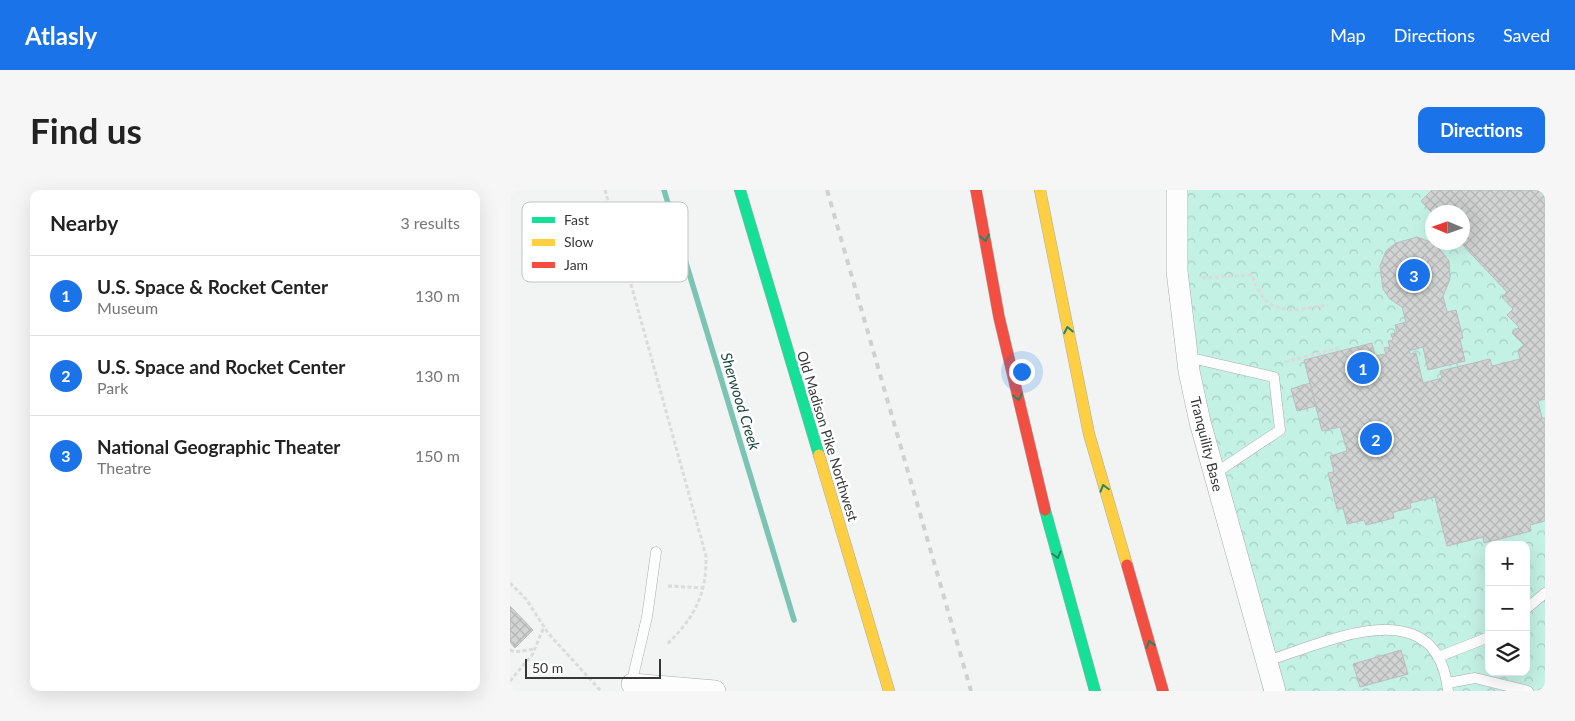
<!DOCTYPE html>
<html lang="en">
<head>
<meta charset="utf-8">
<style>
  :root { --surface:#fff; --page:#f6f6f6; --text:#222; --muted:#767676; --line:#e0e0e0; --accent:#1a73e8 }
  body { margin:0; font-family:Lato,sans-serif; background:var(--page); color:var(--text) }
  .controls { position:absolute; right:15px; bottom:15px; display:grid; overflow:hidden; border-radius:10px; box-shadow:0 5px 20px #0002 }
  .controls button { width:45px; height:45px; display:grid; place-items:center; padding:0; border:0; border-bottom:1px solid var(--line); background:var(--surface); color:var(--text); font:25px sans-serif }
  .compass { position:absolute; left:915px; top:15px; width:45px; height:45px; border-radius:50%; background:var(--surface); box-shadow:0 5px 20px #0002; rotate:272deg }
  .scale { position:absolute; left:15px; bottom:12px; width:136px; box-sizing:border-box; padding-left:5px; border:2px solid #363837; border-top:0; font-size:14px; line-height:18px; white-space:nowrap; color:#363837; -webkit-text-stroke:4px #fff; paint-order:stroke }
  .you { position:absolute; left:511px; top:181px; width:18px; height:18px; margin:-12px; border:4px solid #fff; border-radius:50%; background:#1a73e8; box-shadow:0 0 0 8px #1a73e833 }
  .badge { display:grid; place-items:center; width:32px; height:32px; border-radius:50%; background:var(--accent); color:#fff; font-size:16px; font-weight:700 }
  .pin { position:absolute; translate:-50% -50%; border:2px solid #fff; box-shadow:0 1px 5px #0006 }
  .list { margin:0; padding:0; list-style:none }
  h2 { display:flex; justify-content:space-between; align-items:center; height:65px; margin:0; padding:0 20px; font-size:21px }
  h2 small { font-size:16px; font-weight:400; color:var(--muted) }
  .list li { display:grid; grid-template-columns:32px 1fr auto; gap:15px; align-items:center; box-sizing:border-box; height:80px; padding:0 20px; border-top:1px solid var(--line) }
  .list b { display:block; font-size:19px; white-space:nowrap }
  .list p { margin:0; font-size:16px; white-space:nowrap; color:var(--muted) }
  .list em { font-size:16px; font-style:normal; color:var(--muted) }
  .icon { flex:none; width:28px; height:28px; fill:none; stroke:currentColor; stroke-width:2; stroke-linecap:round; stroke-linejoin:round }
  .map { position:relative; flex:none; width:1035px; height:501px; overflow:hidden; border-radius:10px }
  header { display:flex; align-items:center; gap:30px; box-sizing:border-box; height:70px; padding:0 25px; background:var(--accent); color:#fff }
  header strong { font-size:24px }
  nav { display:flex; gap:28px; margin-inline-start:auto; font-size:18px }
  .intro { display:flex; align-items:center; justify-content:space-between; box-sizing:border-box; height:120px; padding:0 30px }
  h1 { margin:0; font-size:35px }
  .button { padding:12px 22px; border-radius:10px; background:var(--accent); color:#fff; font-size:18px; font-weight:700 }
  main { display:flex; gap:30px; padding:0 30px }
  aside { flex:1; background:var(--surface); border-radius:10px; box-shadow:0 5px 20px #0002 }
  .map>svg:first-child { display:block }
</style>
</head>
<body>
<header>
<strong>Atlasly</strong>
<nav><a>Map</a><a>Directions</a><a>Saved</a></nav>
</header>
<div class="intro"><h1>Find us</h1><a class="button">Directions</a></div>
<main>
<aside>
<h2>Nearby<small>3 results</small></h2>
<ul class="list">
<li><span class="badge">1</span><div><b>U.S. Space &amp; Rocket Center</b><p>Museum</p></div><em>130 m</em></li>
<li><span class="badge">2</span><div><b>U.S. Space and Rocket Center</b><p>Park</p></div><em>130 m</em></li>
<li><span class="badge">3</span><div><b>National Geographic Theater</b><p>Theatre</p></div><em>150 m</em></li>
</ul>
</aside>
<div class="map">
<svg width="1035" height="501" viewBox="0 0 1035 501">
  <defs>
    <pattern id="park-crowns" width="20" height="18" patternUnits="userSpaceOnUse" patternTransform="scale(1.25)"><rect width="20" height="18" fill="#c3f1e4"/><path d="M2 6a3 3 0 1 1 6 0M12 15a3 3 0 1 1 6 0" fill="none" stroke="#a8cfc4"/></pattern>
    <pattern id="building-cross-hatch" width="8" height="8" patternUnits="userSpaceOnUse" patternTransform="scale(1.25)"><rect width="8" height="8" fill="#d2d4d4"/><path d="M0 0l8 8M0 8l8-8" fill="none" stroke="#b5b7b7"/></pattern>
  </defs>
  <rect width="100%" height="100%" fill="#f1f4f3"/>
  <path fill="url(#park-crowns)" fill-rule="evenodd" d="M 673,0 L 1035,0 L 1035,501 L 753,501 L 674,142 ZM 922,22 L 952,22 L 952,52 L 922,52 ZM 979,355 L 1016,355 L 1016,482 L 979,482 Z"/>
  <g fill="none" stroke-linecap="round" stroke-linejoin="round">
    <path stroke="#7bc4b3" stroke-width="5.5" d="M 154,0 L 284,430"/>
  </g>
  <g fill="url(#building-cross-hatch)" stroke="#bbbdbc">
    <path d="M 922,0 L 1035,0 L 1035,209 L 1028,211 L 1032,228 L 1035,228 L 1035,331 L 1020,335 L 1021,341 L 974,353 L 973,347 L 937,356 L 925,307 L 900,313 L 901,318 L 883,322 L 884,328 L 856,335 L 854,330 L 837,334 L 833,317 L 827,319 L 818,283 L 824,282 L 820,266 L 837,261 L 836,256 L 830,237 L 812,241 L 794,170 L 862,153 L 865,166 L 876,164 L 874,158 L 880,157 L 878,151 L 883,150 L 881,144 L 887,143 L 885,135 L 896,132 L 892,117 L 880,109 L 873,99 L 870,76 L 876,61 L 886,53 L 907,47 L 926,54 L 939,71 L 940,89 L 933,106 L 937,122 L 946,120 L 953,148 L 950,149 L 955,171 L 918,180 L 913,157 L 899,161 L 900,164 L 906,163 L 913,193 L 932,188 L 930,181 L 980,169 L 982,176 L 1010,169 L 1008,160 L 1014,155 L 1002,143 L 1009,137 L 997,125 L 1003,119 L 992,107 L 997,102 L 950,52 L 952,52 L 952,22 L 922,23 L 911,11 Z"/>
    <path d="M 800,193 L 806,216 L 787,221 L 781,199 Z"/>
    <path d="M 0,416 L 23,440 L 5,458 L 0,452 Z"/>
    <path d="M 891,460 L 898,484 L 850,497 L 843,474 Z"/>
  </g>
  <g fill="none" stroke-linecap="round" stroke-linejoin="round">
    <g stroke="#aaacab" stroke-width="11">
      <g id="lane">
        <path d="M 677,167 L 764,187 L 770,240 L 704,284"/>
        <path d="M 1016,419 L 1035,403"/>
        <path d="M 928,467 L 979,447"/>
        <path d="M 757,471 C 817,452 927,398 938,501"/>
        <path d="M 938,493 L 965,488 L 1018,501"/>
        <path d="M 121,495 L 137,427 L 146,362"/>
      </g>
    </g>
    <g stroke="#aaacab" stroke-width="22">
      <g id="street">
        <path d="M 667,0 L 667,81 L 679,181 L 690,232 L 765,501"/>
        <path d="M 122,494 L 205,501"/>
      </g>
    </g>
    <g stroke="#aaacab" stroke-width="12">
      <g id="fast">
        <path d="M 230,0 L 309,265"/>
        <path d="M 535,320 L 585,501"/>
      </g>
    </g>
    <g stroke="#aaacab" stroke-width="12">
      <g id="slow">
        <path d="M 530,0 L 579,244 L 617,375"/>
        <path d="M 309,265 L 379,501"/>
      </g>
    </g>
    <g stroke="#aaacab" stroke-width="12">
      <g id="jam">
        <path d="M 466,0 L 489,127 L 535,320"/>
        <path d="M 617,375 L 653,501"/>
      </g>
    </g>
    <g stroke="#dbdbdb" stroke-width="3" stroke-dasharray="4 2.5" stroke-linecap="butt">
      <path d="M 95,0 L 196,366 C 197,404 184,429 156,455"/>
      <path d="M 692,88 L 742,85 C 755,128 781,121 818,115"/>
      <path d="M 775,172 L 828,158"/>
      <path d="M 0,393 L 16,409 L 38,443 L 91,501"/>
      <path d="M 158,396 L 194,398"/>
      <path d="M 0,460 L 5,462 L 24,459"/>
      <path d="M 0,491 L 22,465 L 34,437"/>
    </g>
    <use href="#lane" stroke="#fdfdfd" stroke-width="10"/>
    <use href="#street" stroke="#fdfdfd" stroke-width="21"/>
    <use href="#fast" stroke="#16e098" stroke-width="11"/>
    <use href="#slow" stroke="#ffcf43" stroke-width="11"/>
    <use href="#jam" stroke="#f24e42" stroke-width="11"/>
    <path stroke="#d0d0d0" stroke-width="4" stroke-dasharray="6 6" stroke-linecap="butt" d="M 317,0 L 461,501"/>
  </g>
  <defs><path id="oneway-chevron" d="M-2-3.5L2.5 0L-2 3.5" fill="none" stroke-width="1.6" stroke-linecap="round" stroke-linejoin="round" transform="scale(1.25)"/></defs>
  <g stroke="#288463">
    <use href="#oneway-chevron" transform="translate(475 48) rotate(79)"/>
    <use href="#oneway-chevron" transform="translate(558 140) rotate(-101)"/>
    <use href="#oneway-chevron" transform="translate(508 207) rotate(77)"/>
    <use href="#oneway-chevron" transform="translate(594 298) rotate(-106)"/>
    <use href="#oneway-chevron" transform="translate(547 365) rotate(75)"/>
    <use href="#oneway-chevron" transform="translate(640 454) rotate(-106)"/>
  </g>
  <g text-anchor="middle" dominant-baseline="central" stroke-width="5" stroke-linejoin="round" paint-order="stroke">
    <g font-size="14" fill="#363837" stroke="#fff">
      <text transform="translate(318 246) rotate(73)">Old Madison Pike Northwest</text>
      <text transform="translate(697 254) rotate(76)">Tranquility Base</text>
    </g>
    <g font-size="15" font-style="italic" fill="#1d4a3e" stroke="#fff">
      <text transform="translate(231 211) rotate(73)">Sherwood Creek</text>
    </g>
  </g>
  <rect x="12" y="12" width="166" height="80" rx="8" fill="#fff" stroke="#c3c3c3" stroke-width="1"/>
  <rect x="22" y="27" width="23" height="6" fill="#16e098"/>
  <rect x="22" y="49" width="23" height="7" fill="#ffcf43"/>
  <rect x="22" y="72" width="23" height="6" fill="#f24e42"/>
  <g font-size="14" fill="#363837">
    <text x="54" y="35">Fast</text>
    <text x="54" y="57">Slow</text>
    <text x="54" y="80">Jam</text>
  </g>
</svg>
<div class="controls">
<button>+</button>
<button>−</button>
<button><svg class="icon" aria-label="layers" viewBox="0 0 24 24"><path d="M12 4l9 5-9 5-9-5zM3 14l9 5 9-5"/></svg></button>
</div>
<svg class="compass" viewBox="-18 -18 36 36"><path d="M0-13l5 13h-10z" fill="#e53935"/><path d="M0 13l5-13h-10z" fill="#767676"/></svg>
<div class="scale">50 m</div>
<div class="you"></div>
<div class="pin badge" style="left:853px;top:178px">1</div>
<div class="pin badge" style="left:866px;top:249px">2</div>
<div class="pin badge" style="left:904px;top:85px">3</div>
</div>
</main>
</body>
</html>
